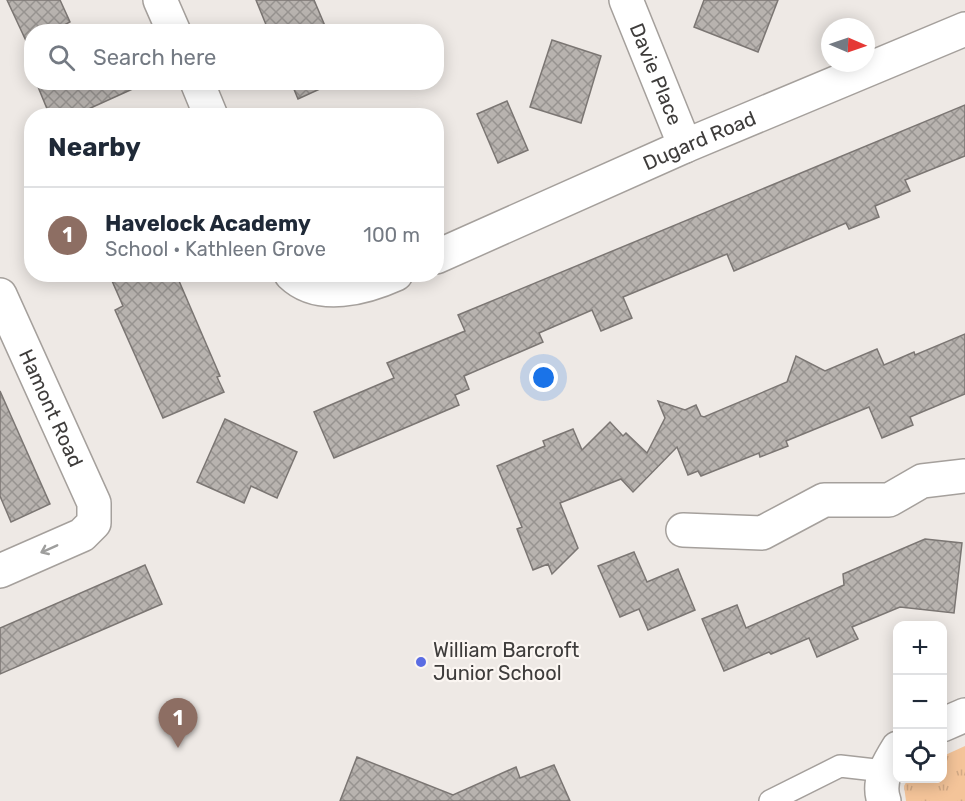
<!DOCTYPE html>
<html lang="en">
<head>
<meta charset="utf-8">
<style>
  :root { --surface:#fff; --page:#f2f2f3; --text:#1f2937; --muted:#747a83; --line:#e0e1e3; --accent:#ea580c }
  body { margin:0; font-family:Rubik,sans-serif; background:var(--page); color:var(--text) }
  .controls { position:absolute; right:18px; bottom:18px; display:grid; overflow:hidden; border-radius:12px; box-shadow:0 3px 15px #0003 }
  .controls button { width:54px; height:54px; display:grid; place-items:center; padding:0; border:0; border-bottom:2px solid var(--line); background:var(--surface); color:var(--text); font:30px sans-serif }
  .compass { position:absolute; left:821px; top:18px; width:54px; height:54px; border-radius:50%; background:var(--surface); box-shadow:0 3px 15px #0003; rotate:92deg }
  .you { position:absolute; left:544px; top:378px; width:21px; height:21px; margin:-15px; border:4px solid #fff; border-radius:50%; background:#1a73e8; box-shadow:0 0 0 9px #1a73e833 }
  .badge { display:grid; place-items:center; width:39px; height:39px; border-radius:50%; background:var(--accent); color:#fff; font-size:20px; font-weight:700 }
  .pin { position:absolute; translate:-50% -50px; filter:drop-shadow(0 2px 3px #0008) }
  .pin::after { content:''; position:absolute; top:32px; width:21px; height:18px; background:inherit; clip-path:polygon(0 0,100% 0,50% 100%) }
  .list { margin:0; padding:0; list-style:none }
  h2 { display:flex; justify-content:space-between; align-items:center; height:78px; margin:0; padding:0 24px; font-size:26px }
  h2 small { font-size:20px; font-weight:400; color:var(--muted) }
  .list li { display:grid; grid-template-columns:39px 1fr auto; gap:18px; align-items:center; box-sizing:border-box; height:96px; padding:0 24px; border-top:2px solid var(--line) }
  .list b { display:block; font-size:22px; white-space:nowrap }
  .list p { margin:0; font-size:20px; white-space:nowrap; color:var(--muted) }
  .list em { font-size:20px; font-style:normal; color:var(--muted) }
  .icon { flex:none; width:33px; height:33px; fill:none; stroke:currentColor; stroke-width:2; stroke-linecap:round; stroke-linejoin:round }
  .map { position:relative; flex:none; width:965px; height:801px; overflow:hidden }
  .search { position:absolute; background:var(--surface); box-shadow:0 3px 15px #0003; left:24px; top:24px; width:420px; height:66px; display:flex; align-items:center; gap:15px; box-sizing:border-box; padding:0 21px; border-radius:24px; color:var(--muted); font-size:22px }
  .panel { position:absolute; background:var(--surface); box-shadow:0 3px 15px #0003; left:24px; top:108px; width:420px; height:174px; border-radius:24px }
  .map>svg:first-child { display:block }
</style>
</head>
<body>
<div class="map">
<svg width="965" height="801" viewBox="0 0 965 801">
  <defs>
    <pattern id="grass-tufts" width="24" height="20" patternUnits="userSpaceOnUse" patternTransform="scale(1.5)"><rect width="24" height="20" fill="#f4c499"/><path d="M3 7l-1-3M5 7V3M7 7l1-3M15 17l-1-3M17 17v-4M19 17l1-3" fill="none" stroke="#d2a985"/></pattern>
    <pattern id="building-cross-hatch" width="8" height="8" patternUnits="userSpaceOnUse" patternTransform="scale(1.5)"><rect width="8" height="8" fill="#b8b3af"/><path d="M0 0l8 8M0 8l8-8" fill="none" stroke="#979390"/></pattern>
  </defs>
  <rect width="100%" height="100%" fill="#eee9e5"/>
  <path fill="url(#grass-tufts)" d="M 965,746 L 965,801 L 906,801 L 904,786 L 908,779 L 942,778 L 943,756 Z"/>
  <g fill="url(#building-cross-hatch)" stroke="#7b7673" stroke-width="1.5">
    <path d="M 7,0 L 60,0 L 70,22 L 51,32 L 32,32 L 32,40 L 27,43 Z"/>
    <path d="M 256,0 L 314,0 L 325,26 L 313,32 L 269,32 Z"/>
    <path d="M 704,0 L 778,0 L 758,52 L 694,27 Z"/>
    <path d="M 552,40 L 601,56 L 581,123 L 530,107 Z"/>
    <path d="M 36,82 L 148,82 L 73,116 L 50,116 Z"/>
    <path d="M 291,82 L 335,82 L 298,99 Z"/>
    <path d="M 507,101 L 528,150 L 498,163 L 477,114 Z"/>
    <path d="M 965,105 L 965,156 L 905,180 L 910,191 L 875,206 L 879,217 L 849,229 L 846,223 L 734,271 L 727,254 L 623,297 L 632,318 L 601,331 L 592,310 L 539,333 L 543,342 L 464,376 L 469,389 L 455,395 L 459,405 L 334,458 L 314,412 L 394,378 L 387,363 L 465,331 L 458,315 Z"/>
    <path d="M 109,274 L 176,274 L 220,376 L 217,377 L 224,392 L 163,418 L 115,310 L 123,306 Z"/>
    <path d="M 965,334 L 965,394 L 910,417 L 913,425 L 882,438 L 869,407 L 786,441 L 788,446 L 760,457 L 759,453 L 701,476 L 698,471 L 688,475 L 677,447 L 633,492 L 621,479 L 560,503 L 578,548 L 552,574 L 548,564 L 533,570 L 517,529 L 522,527 L 497,466 L 545,446 L 543,441 L 573,429 L 582,450 L 610,422 L 623,436 L 626,433 L 647,453 L 665,418 L 658,401 L 685,410 L 696,405 L 701,416 L 704,417 L 787,382 L 796,356 L 825,371 L 877,349 L 884,365 L 914,352 L 915,355 Z"/>
    <path d="M 0,391 L 50,504 L 11,522 L 0,496 Z"/>
    <path d="M 225,419 L 297,452 L 277,498 L 251,486 L 244,503 L 197,482 Z"/>
    <path d="M 925,539 L 962,543 L 954,613 L 900,607 L 852,627 L 858,639 L 817,657 L 809,638 L 771,654 L 769,652 L 724,671 L 702,619 L 737,605 L 746,628 L 844,585 L 843,574 Z"/>
    <path d="M 634,552 L 647,582 L 678,569 L 695,610 L 648,630 L 639,609 L 620,617 L 598,566 Z"/>
    <path d="M 145,565 L 162,604 L 0,674 L 0,628 Z"/>
    <path d="M 357,757 L 453,795 L 516,767 L 520,778 L 554,765 L 570,801 L 340,801 Z"/>
  </g>
  <g fill="none" stroke-linecap="round" stroke-linejoin="round">
    <g stroke="#a5a09c" stroke-width="24">
      <path id="service" d="M 770,801 L 840,766 L 884,771"/>
    </g>
    <g stroke="#a5a09c" stroke-width="36">
      <g id="minor">
        <path d="M 160,0 L 174,32"/>
        <path id="s1" d="M 626,0 L 685,146"/>
        <path d="M 197,82 L 211,116"/>
        <path id="s2" d="M 436,257 L 685,146 L 965,29"/>
        <path d="M 291,274 C 319,301 365,288 396,274"/>
        <path id="s3" d="M 0,295 L 94,503 L 94,523 L 82,535 L 0,571"/>
        <path d="M 683,530 L 762,533 L 824,500 L 889,500 L 922,481 L 965,476"/>
        <path d="M 942,725 L 965,715"/>
        <path d="M 884,801 C 877,782 888,764 898,748"/>
      </g>
    </g>
    <use href="#service" stroke="#fff" stroke-width="21"/>
    <use href="#minor" stroke="#fff" stroke-width="33"/>
  </g>
  <defs><path id="oneway-shaft" d="M-6 0H5M1.5-3L5.5 0L1.5 3" fill="none" stroke-width="1.6" stroke-linecap="round" stroke-linejoin="round" transform="scale(1.5)"/></defs>
  <use stroke="#9e9e9d" href="#oneway-shaft" transform="translate(49 549) rotate(156)"/>
  <circle fill="#5a6ce3" stroke="#fbf6f2" stroke-width="2" cx="421" cy="662" r="6"/>
  <g text-anchor="middle" dominant-baseline="central" stroke-width="4.5" stroke-linejoin="round" paint-order="stroke">
    <g font-size="20" fill="#3e3c3b" stroke="#fbf6f2">
      <text stroke="none"><textPath href="#s1" startOffset="80">Davie Place</textPath></text>
      <text stroke="none"><textPath href="#s2" startOffset="288">Dugard Road</textPath></text>
      <text stroke="none"><textPath href="#s3" startOffset="124">Hamont Road</textPath></text>
    </g>
    <g font-size="20" fill="#3e3c3b" stroke="#fbf6f2" text-anchor="start">
      <text x="433" y="650">William Barcroft<tspan x="433" dy="23">Junior School</tspan></text>
    </g>
  </g>
</svg>
<div class="controls">
<button>+</button>
<button>−</button>
<button><svg class="icon" aria-label="locate" viewBox="0 0 24 24"><circle cx="12" cy="12" r="6"/><path d="M12 2v4M12 18v4M2 12h4M18 12h4"/></svg></button>
</div>
<svg class="compass" viewBox="-18 -18 36 36"><path d="M0-13l5 13h-10z" fill="#e53935"/><path d="M0 13l5-13h-10z" fill="#747a83"/></svg>
<div class="you"></div>
<div class="pin badge" style="left:178px;top:748px;background:#8d6e63">1</div>
<div class="search"><svg class="icon" aria-label="search" viewBox="0 0 24 24"><circle cx="10" cy="10" r="6"/><path d="M15 15l6 6"/></svg>Search here</div>
<section class="panel">
<h2>Nearby<small></small></h2>
<ul class="list">
<li><span class="badge" style="background:#8d6e63">1</span><div><b>Havelock Academy</b><p>School · Kathleen Grove</p></div><em>100 m</em></li>
</ul>
</section>
</div>
</body>
</html>
